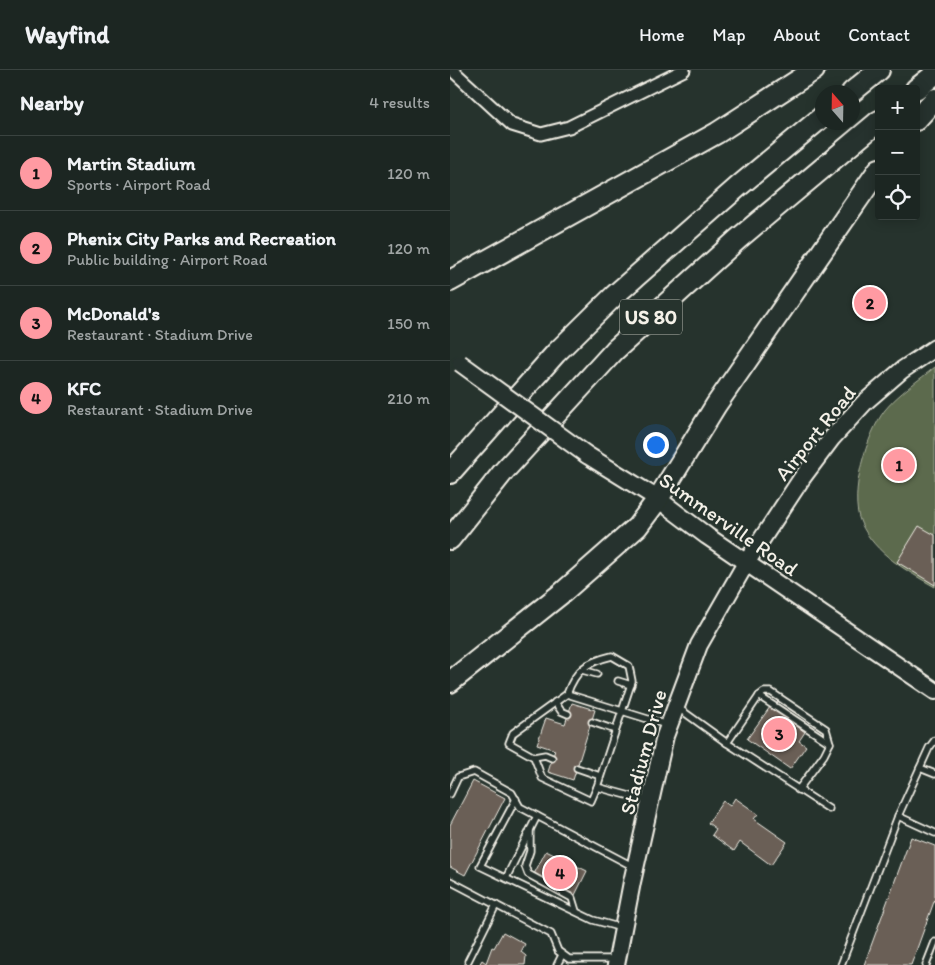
<!DOCTYPE html>
<html lang="en">
<head>
<meta charset="utf-8">
<style>
  :root { --surface:#1c2622; --page:#29322f; --text:#f1f3f6; --muted:#a0a5a5; --line:#3a4340; --accent:#ff9aa2 }
  body { margin:0; font-family:Itim,sans-serif; background:var(--page); color:var(--text) }
  .controls { position:absolute; right:15px; top:15px; display:grid; overflow:hidden; border-radius:5px; box-shadow:0 2px 12px #0003 }
  .controls button { width:45px; height:45px; display:grid; place-items:center; padding:0; border:0; border-bottom:1px solid var(--line); background:var(--surface); color:var(--text); font:25px sans-serif }
  .compass { position:absolute; left:365px; top:15px; width:45px; height:45px; border-radius:50%; background:var(--surface); box-shadow:0 2px 12px #0003; rotate:340deg }
  .you { position:absolute; left:205px; top:374px; width:18px; height:18px; margin:-12px; border:4px solid #fff; border-radius:50%; background:#1a73e8; box-shadow:0 0 0 8px #1a73e833 }
  .badge { display:grid; place-items:center; width:32px; height:32px; border-radius:50%; background:var(--accent); color:#111; font-size:16px; font-weight:700 }
  .pin { position:absolute; translate:-50% -50%; border:2px solid #fff; box-shadow:0 1px 5px #0006 }
  .list { margin:0; padding:0; list-style:none }
  h2 { display:flex; justify-content:space-between; align-items:center; height:65px; margin:0; padding:0 20px; font-size:21px }
  h2 small { font-size:16px; font-weight:400; color:var(--muted) }
  .list li { display:grid; grid-template-columns:32px 1fr auto; gap:15px; align-items:center; box-sizing:border-box; height:75px; padding:0 20px; border-top:1px solid var(--line) }
  .list b { display:block; font-size:19px; white-space:nowrap }
  .list p { margin:0; font-size:16px; white-space:nowrap; color:var(--muted) }
  .list em { font-size:16px; font-style:normal; color:var(--muted) }
  .icon { flex:none; width:28px; height:28px; fill:none; stroke:currentColor; stroke-width:2; stroke-linecap:round; stroke-linejoin:round }
  .map { position:relative; flex:none; width:485px; height:895px; overflow:hidden }
  header { display:flex; align-items:center; gap:30px; box-sizing:border-box; height:70px; padding:0 25px; background:var(--surface); border-bottom:1px solid var(--line) }
  header strong { font-size:24px }
  nav { display:flex; gap:28px; margin-inline-start:auto; font-size:18px }
  main { display:flex }
  aside { flex:1; background:var(--surface) }
  .map>svg:first-child { display:block }
</style>
</head>
<body>
<header>
<strong>Wayfind</strong>
<nav><a>Home</a><a>Map</a><a>About</a><a>Contact</a></nav>
</header>
<main>
<aside>
<h2>Nearby<small>4 results</small></h2>
<ul class="list">
<li><span class="badge">1</span><div><b>Martin Stadium</b><p>Sports · Airport Road</p></div><em>120 m</em></li>
<li><span class="badge">2</span><div><b>Phenix City Parks and Recreation</b><p>Public building · Airport Road</p></div><em>120 m</em></li>
<li><span class="badge">3</span><div><b>McDonald's</b><p>Restaurant · Stadium Drive</p></div><em>150 m</em></li>
<li><span class="badge">4</span><div><b>KFC</b><p>Restaurant · Stadium Drive</p></div><em>210 m</em></li>
</ul>
</aside>
<div class="map">
<svg width="485" height="895" viewBox="0 0 485 895">
  <rect width="100%" height="100%" fill="#26332d"/>
  <filter id="ink" filterUnits="userSpaceOnUse"><feTurbulence type="fractalNoise" baseFrequency=".02" numOctaves="2"/><feDisplacementMap in="SourceGraphic" scale="10" xChannelSelector="R" yChannelSelector="G"/><feConvolveMatrix kernelMatrix="1 2 1 2 8 2 1 2 1" color-interpolation-filters="sRGB"/></filter>
  <g filter="url(#ink)">
    <path fill="#5c6b4d" stroke="#a8ae9a" d="M 485,297 L 485,517 C 457,501 425,484 411,453 C 398,425 417,363 435,340 C 448,324 469,310 485,297 Z"/>
    <g fill="#6b5f57" stroke="#f4f1e8">
      <path d="M 469,456 L 485,465 L 485,515 L 447,492 Z"/>
      <path d="M 122,633 L 145,640 L 123,710 L 98,702 L 105,680 L 87,674 L 96,648 L 115,654 Z"/>
      <path d="M 320,637 L 355,662 L 349,671 L 356,676 L 340,699 L 297,669 Z"/>
      <path d="M 23,711 L 55,728 L 15,805 L 0,797 L 0,755 Z"/>
      <path d="M 285,728 L 308,744 L 304,749 L 337,772 L 321,795 L 290,772 L 284,781 L 262,765 L 266,759 L 258,753 L 273,731 L 280,736 Z"/>
      <path d="M 461,767 L 485,776 L 485,829 L 461,895 L 414,895 Z"/>
      <path d="M 96,781 L 137,801 L 125,825 L 84,804 Z"/>
      <path d="M 53,862 L 75,874 L 71,882 L 76,886 L 75,895 L 29,895 L 32,890 L 36,893 L 42,877 L 44,878 Z"/>
    </g>
    <g fill="none" stroke-linecap="round" stroke-linejoin="round">
      <g stroke="#f4f1e8" stroke-width="9">
        <g id="lane">
          <path d="M 132,600 L 147,604"/>
          <path d="M 168,611 L 181,615"/>
          <path d="M 117,624 C 126,599 137,592 162,586 L 179,596 L 182,611 L 147,717"/>
          <path d="M 309,626 L 380,673"/>
          <path d="M 105,632 L 111,641 L 118,644"/>
          <path d="M 227,637 L 277,673 L 379,739"/>
          <path d="M 142,652 L 165,660"/>
          <path d="M 277,673 L 309,626 L 314,622 L 321,622 L 376,659 L 380,673 L 374,685 L 348,720"/>
          <path d="M 84,687 L 95,685 L 102,688"/>
          <path d="M 127,698 L 150,706"/>
          <path d="M 470,698 L 485,704"/>
          <path d="M 0,724 L 8,707 L 24,702 L 62,723 L 70,737 L 184,797"/>
          <path d="M 66,729 L 30,796 L 143,850 L 172,858"/>
          <path d="M 199,731 L 147,717 L 141,731 L 92,708 L 84,687 L 59,673 L 63,663 L 117,624 L 217,655"/>
          <path d="M 448,746 L 485,763"/>
          <path d="M 80,760 L 80,781 L 75,796 L 78,804 L 122,828 L 126,841"/>
          <path d="M 56,808 L 87,746"/>
          <path d="M 0,811 L 101,864 L 108,881 L 119,889 L 166,889"/>
          <path d="M 18,891 L 46,835"/>
          <path d="M 107,895 L 112,885"/>
          <path d="M 391,895 L 448,746 L 479,678 L 485,670"/>
          <path d="M 476,895 L 485,872"/>
        </g>
      </g>
      <g stroke="#f4f1e8" stroke-width="15">
        <path id="street" d="M 2,0 L 62,55 L 91,64 L 119,57 L 234,0"/>
      </g>
      <g stroke="#f4f1e8" stroke-width="20">
        <g id="secondary">
          <path d="M 137,385 L 208,429 L 257,466 L 485,621"/>
          <path d="M 166,895 L 182,812 L 215,666 L 249,575 L 296,493 L 352,408 L 382,368 L 415,332 L 452,300 L 485,278"/>
        </g>
      </g>
      <g stroke="#f4f1e8" stroke-width="24">
        <g id="highway">
          <path d="M 466,19 L 485,4"/>
          <path d="M 402,22 L 429,0"/>
          <path d="M 466,50 L 485,29"/>
          <path d="M 0,211 L 267,63 L 364,0"/>
          <path d="M 0,403 L 106,283 L 165,225 L 289,116 L 372,47"/>
          <path d="M 0,469 L 54,401 L 165,280 L 288,169 L 429,51"/>
          <path d="M 0,612 L 112,523 L 187,457 L 208,429 L 266,335 L 429,99"/>
        </g>
      </g>
      <use href="#lane" stroke="#26332d" stroke-width="5.5"/>
      <use href="#street" stroke="#26332d" stroke-width="11"/>
      <use href="#secondary" stroke="#26332d" stroke-width="16"/>
      <use href="#highway" stroke="#26332d" stroke-width="20"/>
      <g stroke="#f4f1e8" stroke-width="20" stroke-linecap="butt">
        <path id="secondary-bridge" d="M 10,293 L 137,385"/>
      </g>
      <use href="#secondary-bridge" stroke="#26332d" stroke-width="16"/>
    </g>
  </g>
  <g text-anchor="middle" dominant-baseline="central" stroke-width="4.5" stroke-linejoin="round" paint-order="stroke">
    <rect fill="#26332d" stroke="#b6b8b0" stroke-width="1" x="170" y="229.5" width="62" height="35" rx="4"/>
    <g font-size="20" font-weight="bold" fill="#f4f1e8">
      <text x="201" y="247">US 80</text>
    </g>
    <g font-size="21" fill="#f4f1e8" stroke="#26332d">
      <text transform="translate(365 363) rotate(-51)">Airport Road</text>
      <text transform="translate(279 454) rotate(35)">Summerville Road</text>
      <text transform="translate(193 682) rotate(-75)">Stadium Drive</text>
    </g>
  </g>
</svg>
<div class="controls">
<button>+</button>
<button>−</button>
<button><svg class="icon" aria-label="locate" viewBox="0 0 24 24"><circle cx="12" cy="12" r="6"/><path d="M12 2v4M12 18v4M2 12h4M18 12h4"/></svg></button>
</div>
<svg class="compass" viewBox="-18 -18 36 36"><path d="M0-13l5 13h-10z" fill="#e53935"/><path d="M0 13l5-13h-10z" fill="#a0a5a5"/></svg>
<div class="you"></div>
<div class="pin badge" style="left:449px;top:395px">1</div>
<div class="pin badge" style="left:420px;top:233px">2</div>
<div class="pin badge" style="left:329px;top:664px">3</div>
<div class="pin badge" style="left:110px;top:803px">4</div>
</div>
</main>
</body>
</html>
